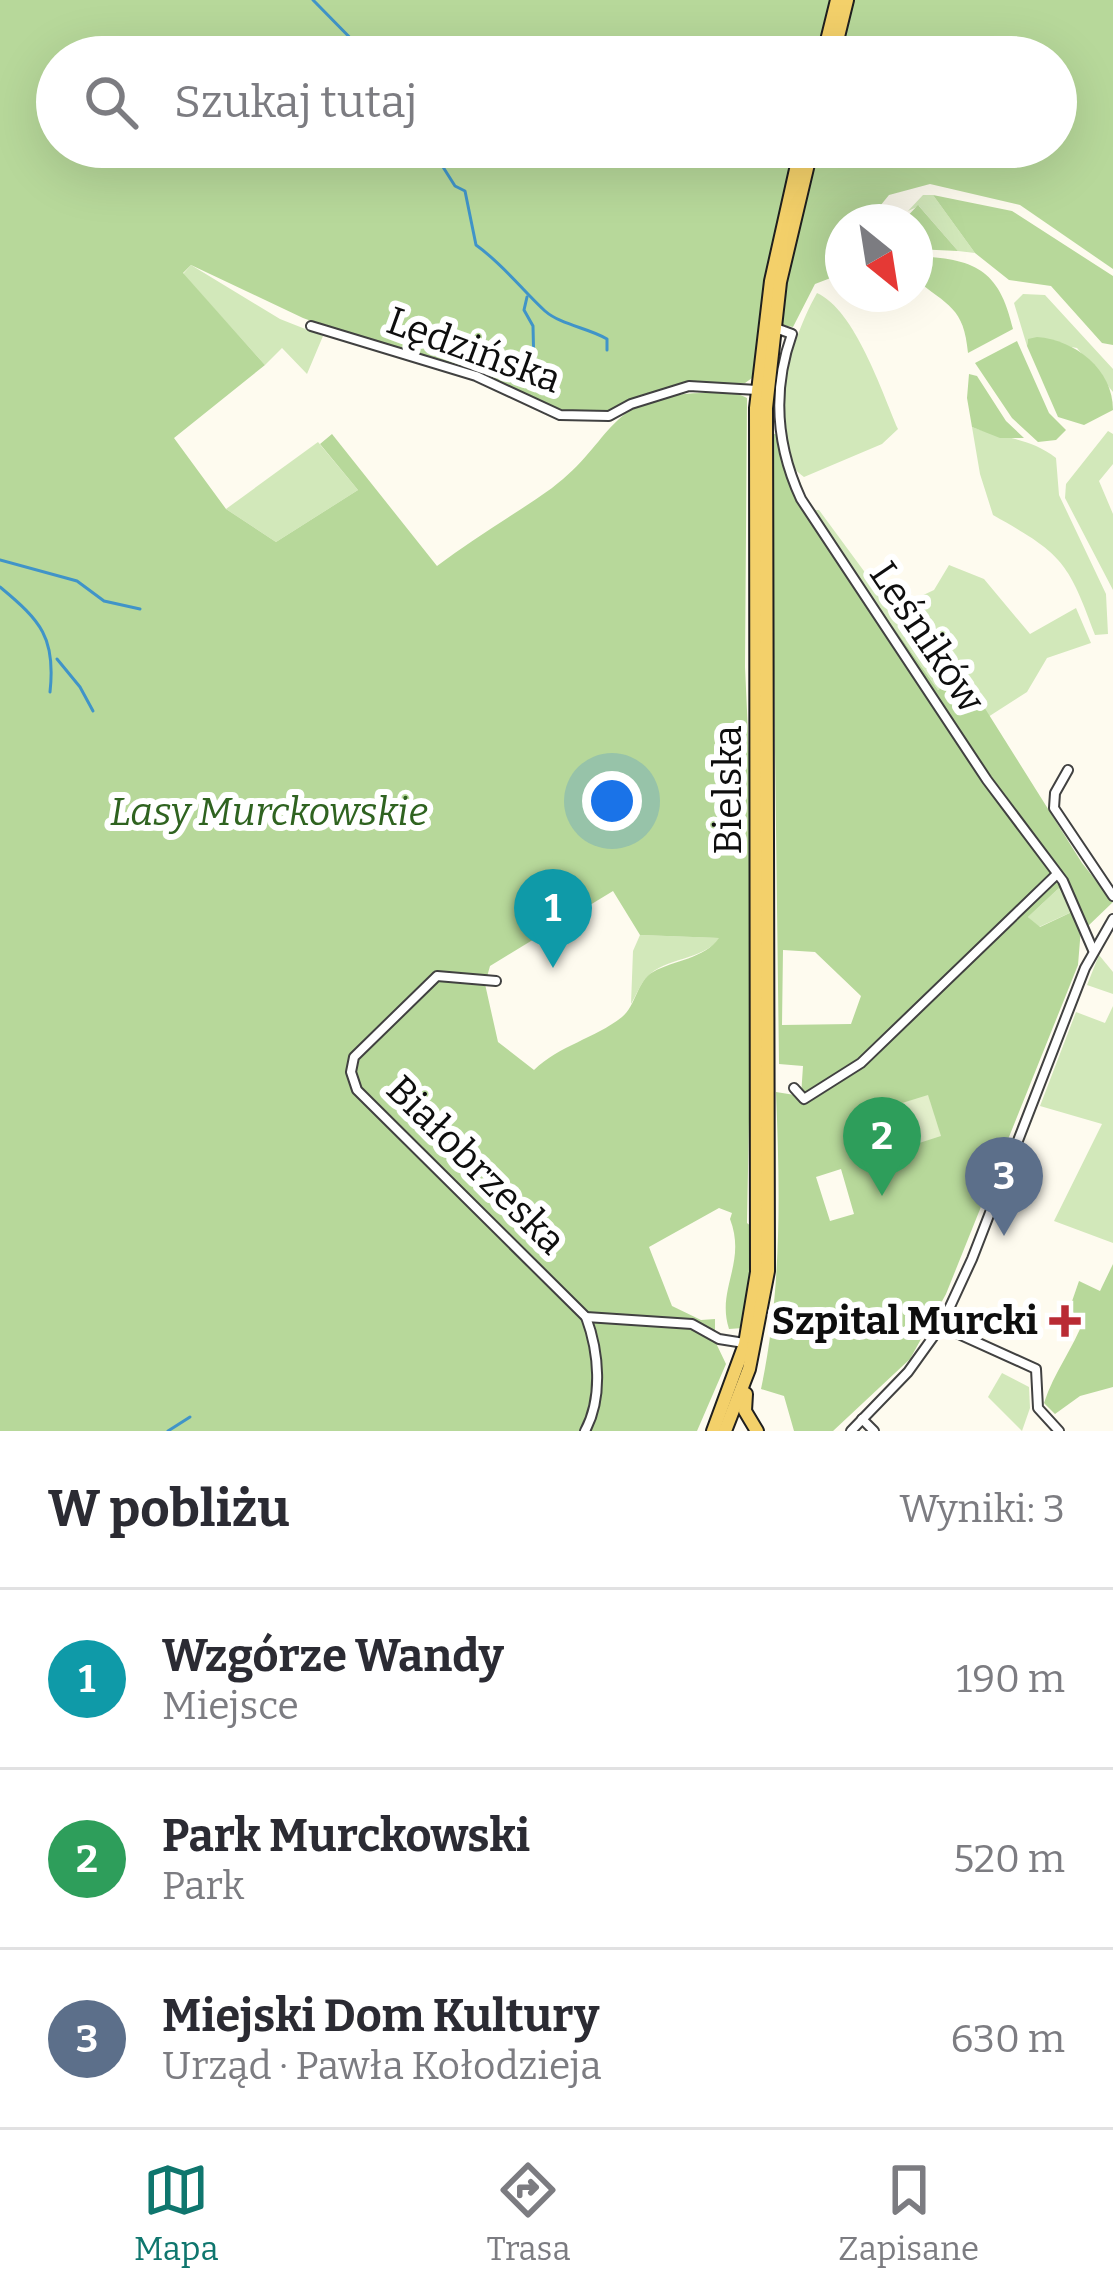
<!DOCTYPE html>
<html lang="pl">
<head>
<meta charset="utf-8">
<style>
  :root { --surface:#fff; --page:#f2f2f3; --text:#2b2b33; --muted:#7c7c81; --line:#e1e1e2; --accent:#0f766e }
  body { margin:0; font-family:Bitter,serif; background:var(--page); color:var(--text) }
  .compass { position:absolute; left:825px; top:204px; width:108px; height:108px; border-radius:50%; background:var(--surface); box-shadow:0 12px 48px #0002; rotate:150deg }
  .you { position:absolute; left:612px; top:801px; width:42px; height:42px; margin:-30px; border:9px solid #fff; border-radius:50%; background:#1a73e8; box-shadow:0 0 0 18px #1a73e833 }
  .badge { display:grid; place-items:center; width:78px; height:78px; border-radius:50%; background:var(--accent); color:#fff; font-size:39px; font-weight:700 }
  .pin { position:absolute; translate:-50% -99px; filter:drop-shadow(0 3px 6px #0008) }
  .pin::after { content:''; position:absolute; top:63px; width:42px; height:36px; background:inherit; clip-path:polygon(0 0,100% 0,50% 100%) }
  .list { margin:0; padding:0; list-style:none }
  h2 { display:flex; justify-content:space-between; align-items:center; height:156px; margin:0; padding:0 48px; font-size:51px }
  h2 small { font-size:39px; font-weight:400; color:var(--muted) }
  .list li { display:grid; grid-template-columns:78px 1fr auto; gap:36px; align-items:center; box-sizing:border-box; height:180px; padding:0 48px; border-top:3px solid var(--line) }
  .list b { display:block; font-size:45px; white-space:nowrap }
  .list p { margin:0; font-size:39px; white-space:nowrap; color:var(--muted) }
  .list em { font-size:39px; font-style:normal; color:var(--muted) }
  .icon { flex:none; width:66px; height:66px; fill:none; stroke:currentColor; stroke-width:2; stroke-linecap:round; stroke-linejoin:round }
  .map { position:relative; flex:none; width:1113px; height:1431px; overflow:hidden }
  .search { position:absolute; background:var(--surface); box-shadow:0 12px 48px #0002; left:36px; right:36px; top:36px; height:132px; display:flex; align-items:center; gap:30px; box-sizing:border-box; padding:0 42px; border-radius:66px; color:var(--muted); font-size:45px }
  .sheet { height:696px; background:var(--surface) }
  nav { display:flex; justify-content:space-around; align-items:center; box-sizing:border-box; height:168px; border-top:3px solid var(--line); background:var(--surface); font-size:33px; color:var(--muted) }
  nav a { display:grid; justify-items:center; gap:6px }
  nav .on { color:var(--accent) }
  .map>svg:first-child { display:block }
</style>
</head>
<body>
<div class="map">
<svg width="1113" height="1431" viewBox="0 0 1113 1431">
  <rect width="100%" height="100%" fill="#fefbef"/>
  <g fill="#d2e8ba">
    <path d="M 923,195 L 933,195 L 975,253 L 958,251 L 919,206 L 908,211 Z"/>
    <path d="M 191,265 L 280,319 L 323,336 L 307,374 L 282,348 L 265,365 L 183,274 Z"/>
    <path d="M 817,293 C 855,310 882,392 898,429 L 882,444 L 804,477 C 755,442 793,335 817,293 Z"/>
    <path d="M 1023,294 L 1045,295 L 1113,369 L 1113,392 L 1077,348 L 1028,339 L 1027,346 L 1014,303 Z"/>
    <path d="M 972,427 C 1003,439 1029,437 1056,458 L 1059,495 L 1106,594 L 1108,634 L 1095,635 C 1068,561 1062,554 993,515 L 980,474 Z"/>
    <path d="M 1108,431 L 1113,434 L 1113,464 L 1099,481 L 1113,514 L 1113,590 L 1065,498 L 1066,484 Z"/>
    <path d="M 318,442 L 358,490 L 276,542 L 226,509 Z"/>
    <path d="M 811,510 L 819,510 L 872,582 L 900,606 L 934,590 L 949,565 L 984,579 L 1030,634 L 1076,608 L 1091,643 L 1047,658 L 1027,692 L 988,717 L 964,675 L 938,690 Z"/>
    <path d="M 1060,887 L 1076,910 L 1039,927 L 1028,917 Z"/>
    <path d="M 640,935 L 720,938 C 702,961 665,957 647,977 C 640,984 636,996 631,1004 L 633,951 Z"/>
    <path d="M 1099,955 L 1113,972 L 1113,994 L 1087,985 Z"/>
    <path d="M 1113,1006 L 1113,1243 L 1054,1221 L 1102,1124 L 1040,1106 L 1076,1012 L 1105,1023 Z"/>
    <path d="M 1002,1373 L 1029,1387 L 1030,1408 L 1022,1431 L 988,1397 Z"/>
  </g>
  <g fill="#b7d89a" fill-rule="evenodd">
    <path d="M 0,0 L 831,0 L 817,57 L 57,57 L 57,147 L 796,147 L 767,272 L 752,378 L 745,383 L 682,383 L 613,411 L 553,410 L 303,318 L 191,265 L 183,273 L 265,365 L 174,438 L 226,509 L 276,542 L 358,490 L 320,444 L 332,434 L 437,566 C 474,538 514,515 552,488 C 615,441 605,395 702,393 C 717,393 733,390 747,398 L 745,667 L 754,863 L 747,1223 L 752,1227 L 753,1238 L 743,1328 L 729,1329 C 716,1289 747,1263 730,1219 L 732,1213 L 719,1208 L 649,1247 L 672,1306 L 701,1320 L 715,1319 L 715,1341 L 726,1364 L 697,1431 L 0,1431 ZM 613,891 L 640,935 L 719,938 C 704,959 674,960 653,972 C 637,981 636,1006 622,1017 C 594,1039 560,1045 534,1070 L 498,1042 L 485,984 L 490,966 Z"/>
    <path d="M 853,0 L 1113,0 L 1113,269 L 1020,205 L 930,184 L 889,195 L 867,222 L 843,222 L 841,274 L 815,284 L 793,327 L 782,325 L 786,282 L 817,147 L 1056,147 L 1056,57 L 839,57 Z"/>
    <path d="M 933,195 L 1012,211 L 1113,276 L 1113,345 L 1102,343 L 1051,286 L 1009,280 L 975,253 Z"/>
    <path d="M 918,205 L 958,251 L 915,249 L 915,222 L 902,222 Z"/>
    <path d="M 915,256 C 974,259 999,268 1013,329 L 968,353 C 964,307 948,306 915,279 Z"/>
    <path d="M 1037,337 C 1075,340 1113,369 1113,410 L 1084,425 L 1058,417 L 1027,346 L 1028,339 Z"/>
    <path d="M 1017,341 L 1049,413 L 1066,430 L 1056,440 L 1038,442 L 1012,418 L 975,363 Z"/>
    <path d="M 969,374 L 977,376 L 1006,421 L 1024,438 L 1000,438 L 972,427 L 967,398 Z"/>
    <path d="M 771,433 L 782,436 L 811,510 L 938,690 L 964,675 L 1082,863 L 1113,902 L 1087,927 L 1059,888 L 1028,917 L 1040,927 L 1074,911 L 1081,928 L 1078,965 L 946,1294 L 910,1359 L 833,1431 L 794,1431 L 784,1396 L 761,1389 C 782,1290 780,1192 776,1092 L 801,1096 L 803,1066 L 779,1064 ZM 783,950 L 815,952 L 861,996 L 851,1024 L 782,1025 ZM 841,1169 L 854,1214 L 830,1221 L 816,1177 Z"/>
    <path d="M 1113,1264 L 1113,1387 L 1080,1396 L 1055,1414 L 1044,1403 C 1054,1372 1073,1349 1084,1319 L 1069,1310 L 1079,1281 L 1100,1291 Z"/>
  </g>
  <path fill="#e3efcb" d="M 928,1095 L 941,1136 L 860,1162 L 847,1120 Z"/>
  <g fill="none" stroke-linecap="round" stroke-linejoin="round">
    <g stroke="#4094c8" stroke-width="3">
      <path d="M 313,0 L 369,57"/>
      <path d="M 414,147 L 443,167 L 455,186 L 465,191 L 476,245 C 504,265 522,290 545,311 C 561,325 589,328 607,339 L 607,350"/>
      <path d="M 527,297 L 524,310 L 533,326 L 534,369 L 548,382"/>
      <path d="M 0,560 L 77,581 L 104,601 L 140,609"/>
      <path d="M 0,587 C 41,621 56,638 50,692"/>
      <path d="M 57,659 L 80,687 L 93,711"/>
      <path d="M 168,1431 L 190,1417"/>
    </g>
    <g stroke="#414141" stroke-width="12">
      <g id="minor">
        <path d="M 311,326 L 476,376 L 560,415 L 609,416 L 631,404 L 689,386 L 757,390"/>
        <path d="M 773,327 L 792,334 C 772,390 776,445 801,499 L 987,780 L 1063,881 L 1093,950"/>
        <path d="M 1068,770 L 1055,793 L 1054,808 L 1113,896"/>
        <path d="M 496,981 L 437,976 L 354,1057 L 351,1072 L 357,1090 L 586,1317 L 692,1324 L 719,1339 L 744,1343"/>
        <path d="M 794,1088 L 804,1099 L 861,1063 L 1057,874"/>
        <path d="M 941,1326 L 1036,1369 L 1038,1408 L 1059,1431"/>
        <path d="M 862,1419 L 874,1431"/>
        <path d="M 585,1431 C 603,1398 599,1352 586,1317"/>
        <path d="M 851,1431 L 908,1372 L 941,1326 L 972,1259 L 1085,968 L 1113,919"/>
      </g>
    </g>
    <g stroke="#1f1f1f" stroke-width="16">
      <g id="major">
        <path d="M 823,57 L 837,0"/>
        <path d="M 833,57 L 847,0"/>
        <path d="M 746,1394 L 745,1411 L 757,1431"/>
        <path d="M 713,1431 L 745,1344 L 757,1272 L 756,408 L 771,281 L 801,147"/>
        <path d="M 725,1431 L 749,1369 L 768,1271 L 766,408 L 780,282 L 812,147"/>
      </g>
    </g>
    <use href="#minor" stroke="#fff" stroke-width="8"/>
    <use href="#major" stroke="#f3d06a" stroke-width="12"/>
  </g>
  <path fill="#b92b34" stroke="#fff" stroke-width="4.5" d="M1059 1303h12v12h12v12h-12v12h-12v-12h-12v-12h12z"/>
  <g text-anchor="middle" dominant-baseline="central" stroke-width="12" stroke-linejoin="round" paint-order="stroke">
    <g font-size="39" fill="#0e0e0e" stroke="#fff">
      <text transform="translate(474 350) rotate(20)">Lędzińska</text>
      <text transform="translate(927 637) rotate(56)">Leśników</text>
      <text transform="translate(728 790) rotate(-90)">Bielska</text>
      <text transform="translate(476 1165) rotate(45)">Białobrzeska</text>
    </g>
    <g font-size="39" font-style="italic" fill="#2f6320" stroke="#fff">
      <text x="269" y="812">Lasy Murckowskie</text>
    </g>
    <g font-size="39" font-weight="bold" fill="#0e0e0e" stroke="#fff" text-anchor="end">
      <text x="1038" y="1321">Szpital Murcki</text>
    </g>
  </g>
</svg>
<svg class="compass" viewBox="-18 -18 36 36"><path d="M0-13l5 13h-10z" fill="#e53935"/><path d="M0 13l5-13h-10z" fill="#7c7c81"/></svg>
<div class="you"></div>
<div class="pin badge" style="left:553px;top:968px;background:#0f9aa8">1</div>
<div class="pin badge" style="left:882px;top:1196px;background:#2e9e5b">2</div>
<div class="pin badge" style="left:1004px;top:1236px;background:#5c6f8a">3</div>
<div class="search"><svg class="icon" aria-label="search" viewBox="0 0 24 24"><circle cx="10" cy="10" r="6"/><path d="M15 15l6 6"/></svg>Szukaj tutaj</div>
</div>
<section class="sheet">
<h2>W pobliżu<small>Wyniki: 3</small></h2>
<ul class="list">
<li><span class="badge" style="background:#0f9aa8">1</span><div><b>Wzgórze Wandy</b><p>Miejsce</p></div><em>190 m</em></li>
<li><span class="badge" style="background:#2e9e5b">2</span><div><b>Park Murckowski</b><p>Park</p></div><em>520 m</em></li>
<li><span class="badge" style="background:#5c6f8a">3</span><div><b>Miejski Dom Kultury</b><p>Urząd · Pawła Kołodzieja</p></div><em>630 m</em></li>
</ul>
</section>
<nav>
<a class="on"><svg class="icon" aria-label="map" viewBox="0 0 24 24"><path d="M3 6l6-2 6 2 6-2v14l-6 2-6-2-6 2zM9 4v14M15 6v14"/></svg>Mapa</a>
<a><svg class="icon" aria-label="directions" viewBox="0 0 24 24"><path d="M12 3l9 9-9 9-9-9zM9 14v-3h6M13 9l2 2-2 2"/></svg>Trasa</a>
<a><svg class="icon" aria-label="saved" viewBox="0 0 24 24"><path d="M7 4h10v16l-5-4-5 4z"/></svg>Zapisane</a>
</nav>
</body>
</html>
